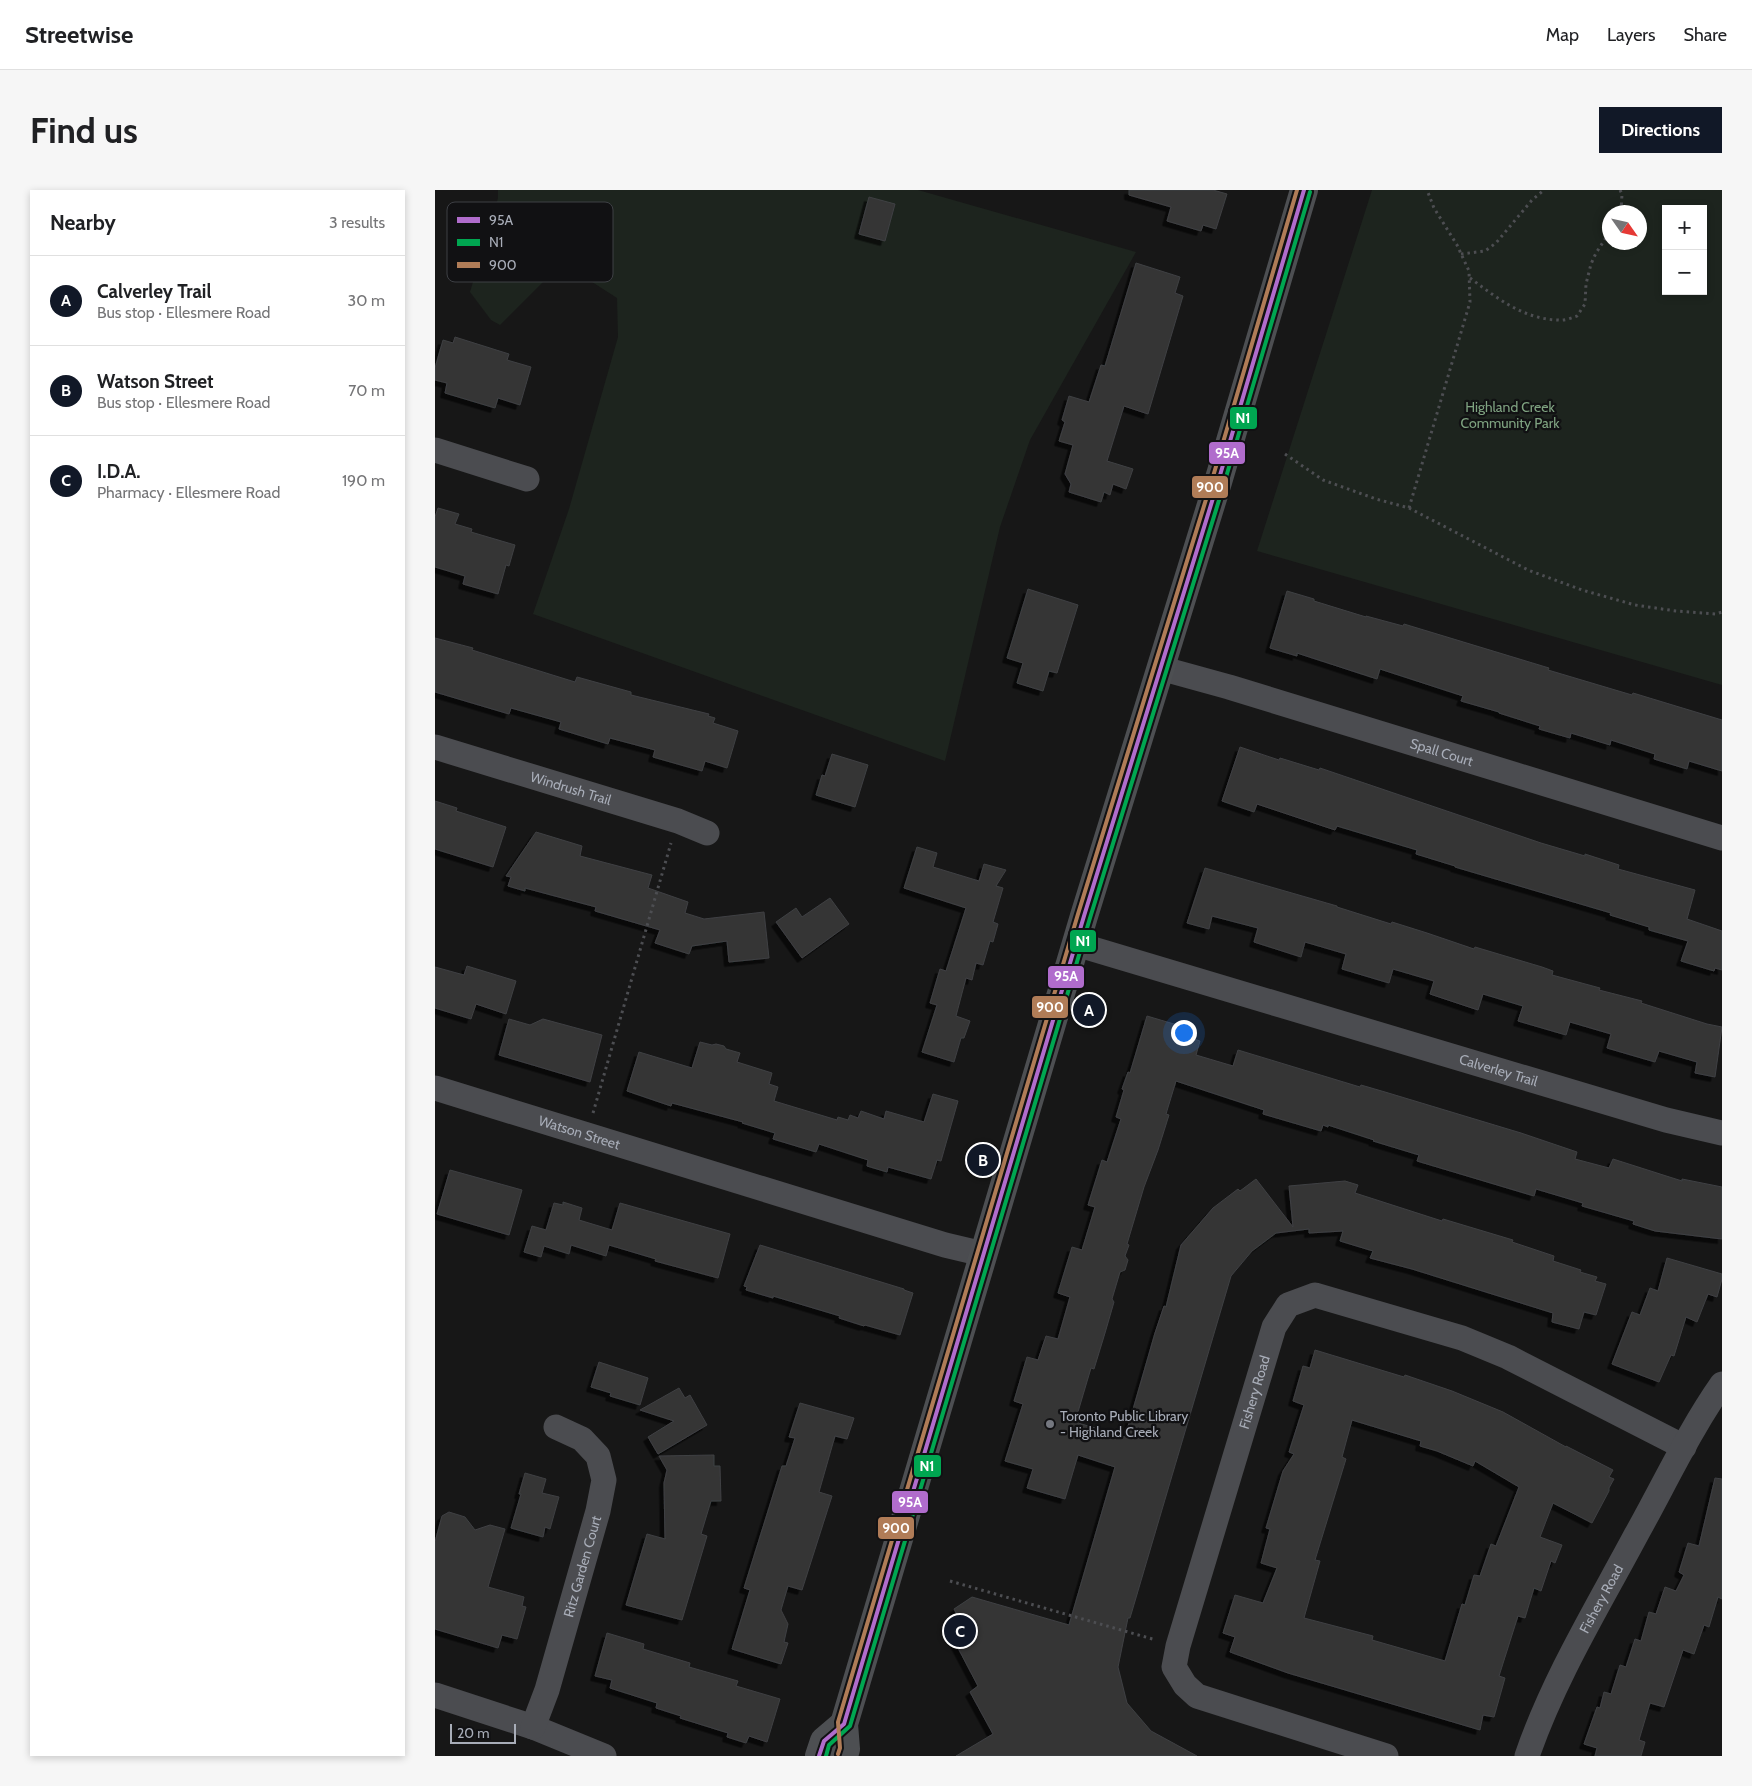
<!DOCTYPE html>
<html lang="en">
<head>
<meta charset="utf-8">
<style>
  :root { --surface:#fff; --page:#f6f6f6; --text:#202124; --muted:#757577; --line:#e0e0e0; --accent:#111827 }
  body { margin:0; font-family:Cabin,sans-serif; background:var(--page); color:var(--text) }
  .controls { position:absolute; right:15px; top:15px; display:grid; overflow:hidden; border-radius:0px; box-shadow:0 2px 8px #0003 }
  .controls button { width:45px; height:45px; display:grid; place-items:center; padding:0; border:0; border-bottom:1px solid var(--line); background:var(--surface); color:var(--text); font:25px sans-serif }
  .compass { position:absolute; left:1167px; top:15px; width:45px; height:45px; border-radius:50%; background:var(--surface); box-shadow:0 2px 8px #0003; rotate:124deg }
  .scale { position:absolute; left:15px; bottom:12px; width:66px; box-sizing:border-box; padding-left:5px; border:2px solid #a8adb8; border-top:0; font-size:14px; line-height:18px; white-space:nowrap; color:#a8adb8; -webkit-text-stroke:4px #111113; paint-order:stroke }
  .you { position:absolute; left:748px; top:842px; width:18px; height:18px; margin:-12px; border:4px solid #fff; border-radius:50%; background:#1a73e8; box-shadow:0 0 0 8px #1a73e833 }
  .badge { display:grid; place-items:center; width:32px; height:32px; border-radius:50%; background:var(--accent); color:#fff; font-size:16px; font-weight:700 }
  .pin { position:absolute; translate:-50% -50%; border:2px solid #fff; box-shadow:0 1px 5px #0006 }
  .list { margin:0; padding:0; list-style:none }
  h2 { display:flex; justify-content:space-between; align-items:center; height:65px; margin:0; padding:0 20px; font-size:21px }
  h2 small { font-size:16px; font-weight:400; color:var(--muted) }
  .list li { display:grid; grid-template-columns:32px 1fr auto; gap:15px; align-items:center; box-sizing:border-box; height:90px; padding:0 20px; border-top:1px solid var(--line) }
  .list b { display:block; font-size:19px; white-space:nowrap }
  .list p { margin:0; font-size:16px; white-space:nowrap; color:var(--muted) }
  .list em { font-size:16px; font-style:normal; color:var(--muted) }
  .map { position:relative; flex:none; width:1287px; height:1566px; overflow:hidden; border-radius:0px }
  header { display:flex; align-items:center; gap:30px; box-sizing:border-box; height:70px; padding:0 25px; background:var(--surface); border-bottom:1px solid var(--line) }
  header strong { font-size:24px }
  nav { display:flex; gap:28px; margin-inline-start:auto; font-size:18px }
  .intro { display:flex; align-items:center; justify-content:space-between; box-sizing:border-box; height:120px; padding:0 30px }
  h1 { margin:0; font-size:35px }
  .button { padding:12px 22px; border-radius:0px; background:var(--accent); color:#fff; font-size:18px; font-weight:700 }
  main { display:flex; gap:30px; padding:0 30px }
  aside { flex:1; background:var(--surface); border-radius:0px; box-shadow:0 2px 8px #0003 }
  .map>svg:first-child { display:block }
</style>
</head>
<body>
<header>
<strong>Streetwise</strong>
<nav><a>Map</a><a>Layers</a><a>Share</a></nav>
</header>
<div class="intro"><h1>Find us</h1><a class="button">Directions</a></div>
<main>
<aside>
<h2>Nearby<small>3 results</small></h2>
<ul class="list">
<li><span class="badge">A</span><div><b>Calverley Trail</b><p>Bus stop · Ellesmere Road</p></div><em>30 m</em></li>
<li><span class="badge">B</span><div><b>Watson Street</b><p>Bus stop · Ellesmere Road</p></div><em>70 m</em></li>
<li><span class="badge">C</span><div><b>I.D.A.</b><p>Pharmacy · Ellesmere Road</p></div><em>190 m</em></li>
</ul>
</aside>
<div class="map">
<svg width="1287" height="1566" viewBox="0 0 1287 1566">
  <defs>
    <filter id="shadow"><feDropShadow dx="-4.5" dy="4.5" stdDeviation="0" flood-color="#0009"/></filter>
  </defs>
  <rect width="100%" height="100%" fill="#171717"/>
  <g fill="#1d241e" fill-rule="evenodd">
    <path d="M 63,0 L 483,0 L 701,62 L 595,250 L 565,337 L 510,571 L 98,424 L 134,319 L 183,147 L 182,108 L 154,90 L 108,92 L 65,135 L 56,130 L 35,102 L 63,8 Z"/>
    <path d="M 937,0 L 1287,0 L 1287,495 L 822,361 ZM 1231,19 L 1268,19 L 1268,101 L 1231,101 ZM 1204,22 L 1204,52 L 1174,52 L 1174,22 Z"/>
  </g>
  <g fill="#353536" stroke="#3f4043" fill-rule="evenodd" filter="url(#shadow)">
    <path d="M 694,0 L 778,0 L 792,4 L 781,39 L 768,35 L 766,41 L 732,31 L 736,17 L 694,5 Z"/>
    <path d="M 434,7 L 460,14 L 450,51 L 424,44 Z"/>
    <path d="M 701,73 L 745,87 L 740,103 L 748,106 L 713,224 L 689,216 L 672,271 L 698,279 L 691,299 L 678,294 L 675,305 L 669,302 L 666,312 L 634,302 L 636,294 L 630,284 L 638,255 L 624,251 L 630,232 L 627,230 L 634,206 L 654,212 L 666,175 L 670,176 Z"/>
    <path d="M 20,147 L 74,164 L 72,170 L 96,177 L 85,215 L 63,208 L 60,218 L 10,203 L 12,193 L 0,190 L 0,178 L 8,150 L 18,153 Z"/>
    <path d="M 3,318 L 24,324 L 20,334 L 37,339 L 36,342 L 80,355 L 74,376 L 71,375 L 63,404 L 28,394 L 30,386 L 0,377 L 0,327 Z"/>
    <path d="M 593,399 L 643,415 L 622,483 L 614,481 L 608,501 L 582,493 L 588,473 L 572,468 Z"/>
    <path d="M 852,401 L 879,409 L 879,411 L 931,427 L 931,426 L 968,436 L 969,434 L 1114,478 L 1113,480 L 1197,505 L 1198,503 L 1287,530 L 1287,581 L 1254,571 L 1252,579 L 1219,569 L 1220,564 L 1176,550 L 1175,555 L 1136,543 L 1135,548 L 1104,539 L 1105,536 L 1064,523 L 1064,522 L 1026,511 L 1028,506 L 945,479 L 942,489 L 862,463 L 862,466 L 835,458 Z"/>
    <path d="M 0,448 L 38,458 L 37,460 L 140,492 L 142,487 L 196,502 L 196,505 L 274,524 L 273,526 L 280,528 L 278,533 L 303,541 L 292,578 L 270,571 L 267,581 L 218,567 L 220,560 L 175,548 L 173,554 L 124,539 L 126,532 L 76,518 L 74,524 L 0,502 Z"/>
    <path d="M 805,557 L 844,570 L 845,568 L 884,580 L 885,578 L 1106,653 L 1150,666 L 1150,664 L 1184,675 L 1183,679 L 1260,700 L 1252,729 L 1287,741 L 1287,780 L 1280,778 L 1279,781 L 1246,771 L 1253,751 L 1214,740 L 1214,737 L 1175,725 L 1176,723 L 1020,677 L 1020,676 L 981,664 L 982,660 L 902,636 L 900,640 L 822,614 L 819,622 L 787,611 Z"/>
    <path d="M 397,564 L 433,575 L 420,617 L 381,605 L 387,585 L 390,586 Z"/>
    <path d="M 0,611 L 22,618 L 21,621 L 71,637 L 58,677 L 0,659 Z"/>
    <path d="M 101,642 L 147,656 L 145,666 L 217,685 L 213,698 L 253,712 L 250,723 L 269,729 L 329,722 L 334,768 L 294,772 L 292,751 L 257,756 L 254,764 L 220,753 L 225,740 L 160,721 L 161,717 L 90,698 L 90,701 L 73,696 L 76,687 L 71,686 Z"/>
    <path d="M 482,657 L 502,663 L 498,677 L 544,691 L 549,674 L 571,680 L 561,696 L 568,698 L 558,732 L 563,734 L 558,752 L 555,751 L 548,775 L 541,773 L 537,790 L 531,788 L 521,826 L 535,831 L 529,848 L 526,848 L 519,872 L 487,862 L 502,815 L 495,813 L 505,779 L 511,781 L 531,718 L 469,698 Z"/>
    <path d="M 770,678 L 902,716 L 902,717 L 956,734 L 957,732 L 992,743 L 1039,759 L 1040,757 L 1107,777 L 1118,781 L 1117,785 L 1165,798 L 1164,800 L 1207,811 L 1206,813 L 1272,834 L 1287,837 L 1280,887 L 1260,883 L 1262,872 L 1224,861 L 1220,872 L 1172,858 L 1176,844 L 1135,832 L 1131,845 L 1083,831 L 1088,816 L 1048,804 L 1043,820 L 995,804 L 999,791 L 958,779 L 954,793 L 907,779 L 911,764 L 870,752 L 866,767 L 819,752 L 823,738 L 777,726 L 774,739 L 752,733 Z"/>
    <path d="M 395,708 L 414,734 L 367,768 L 341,732 L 361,718 L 367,727 Z"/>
    <path d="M 32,776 L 81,791 L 71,824 L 41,814 L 36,829 L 0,818 L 0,777 L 29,785 Z"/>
    <path d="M 712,826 L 749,837 L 746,845 L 765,851 L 761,865 L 798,876 L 803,860 L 925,897 L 926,895 L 950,902 L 1086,943 L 1142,962 L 1140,969 L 1174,978 L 1178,969 L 1247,991 L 1247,989 L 1287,997 L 1287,1049 L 1220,1041 L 1198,1034 L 1199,1031 L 1147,1016 L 1148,1013 L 1101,999 L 1099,1006 L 982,971 L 984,965 L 938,951 L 939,950 L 893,935 L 893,937 L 888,935 L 886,941 L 828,924 L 829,920 L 741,891 L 731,924 L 734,925 L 723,960 L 709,997 L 692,1054 L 694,1055 L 690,1066 L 693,1070 L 690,1080 L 685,1082 L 677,1109 L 679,1112 L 670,1143 L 659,1179 L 656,1178 L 640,1232 L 690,1247 L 720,1143 L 729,1116 L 731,1117 L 746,1055 L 778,1018 L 803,999 L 805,1001 L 821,989 L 858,1037 L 854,996 L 910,991 L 923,995 L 920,1003 L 1007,1031 L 1008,1029 L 1078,1050 L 1077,1052 L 1119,1066 L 1118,1071 L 1146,1080 L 1145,1082 L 1162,1087 L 1160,1091 L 1171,1094 L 1161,1125 L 1149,1122 L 1144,1139 L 1117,1132 L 1118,1123 L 977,1079 L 935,1068 L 938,1061 L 905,1051 L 908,1041 L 874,1043 L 874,1039 L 841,1043 L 817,1061 L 796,1086 L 695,1428 L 693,1428 L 683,1477 L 692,1513 L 716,1541 L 762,1566 L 521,1566 L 558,1544 L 535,1502 L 543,1496 L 513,1439 L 526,1432 L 519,1419 L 537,1407 L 634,1435 L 680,1277 L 643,1265 L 630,1309 L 592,1298 L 598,1279 L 570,1271 L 588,1214 L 579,1211 L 592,1167 L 603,1170 L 611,1146 L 623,1149 L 635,1107 L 623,1103 L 637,1057 L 647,1060 L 660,1017 L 653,1015 L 667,970 L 672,972 L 686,929 L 681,927 L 689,900 L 687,899 L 693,882 L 695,883 Z"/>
    <path d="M 74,829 L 95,835 L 108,829 L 167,845 L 155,892 L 64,865 Z"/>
    <path d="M 265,852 L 277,855 L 281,854 L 289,856 L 291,859 L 305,863 L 302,872 L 337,883 L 334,894 L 343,897 L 339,911 L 402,930 L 403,927 L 413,930 L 415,925 L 423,928 L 426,921 L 449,929 L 451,921 L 489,932 L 498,904 L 523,911 L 506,971 L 502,970 L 496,989 L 453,977 L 452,982 L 432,976 L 433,970 L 384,954 L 381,962 L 338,949 L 340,943 L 307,933 L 308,932 L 237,913 L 236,916 L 192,901 L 204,862 L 257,878 Z"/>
    <path d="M 15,980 L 87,1000 L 74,1045 L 2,1024 Z"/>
    <path d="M 128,1012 L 147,1018 L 144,1030 L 177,1040 L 185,1013 L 295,1044 L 283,1088 L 220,1071 L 221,1069 L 174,1055 L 171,1066 L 136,1055 L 134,1064 L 109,1056 L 106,1067 L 89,1062 L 97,1036 L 111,1040 L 119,1013 L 128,1015 Z"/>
    <path d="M 325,1055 L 469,1099 L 469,1100 L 478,1103 L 465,1145 L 430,1135 L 429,1136 L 404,1128 L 405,1126 L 338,1106 L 338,1108 L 311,1100 L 312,1097 L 309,1096 Z"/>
    <path d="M 1232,1068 L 1287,1084 L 1287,1089 L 1282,1107 L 1273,1104 L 1262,1132 L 1251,1127 L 1239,1166 L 1236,1165 L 1224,1192 L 1177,1174 L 1197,1122 L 1205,1125 L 1215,1098 L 1223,1101 Z"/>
    <path d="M 880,1160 L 969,1187 L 970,1185 L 1017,1201 L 1068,1222 L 1131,1257 L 1131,1256 L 1178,1280 L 1174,1287 L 1179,1289 L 1174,1298 L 1174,1301 L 1157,1333 L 1118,1313 L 1105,1347 L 1127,1355 L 1120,1373 L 1116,1371 L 1106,1401 L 1099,1398 L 1090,1428 L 1083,1426 L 1064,1486 L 1070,1488 L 1059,1527 L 1048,1525 L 1045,1540 L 853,1483 L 795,1462 L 800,1447 L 788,1443 L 800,1405 L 828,1413 L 842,1378 L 826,1373 L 835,1339 L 831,1338 L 848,1281 L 859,1264 L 854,1262 L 869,1215 L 858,1211 L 868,1176 L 875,1178 ZM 917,1230 L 986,1251 L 985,1256 L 1002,1261 L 1038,1276 L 1040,1271 L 1084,1297 L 1061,1356 L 1056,1354 L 1045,1386 L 1039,1385 L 1030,1415 L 1027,1414 L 1010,1471 L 937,1450 L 938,1446 L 869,1428 L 885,1371 L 880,1370 L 911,1269 L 907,1267 Z"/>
    <path d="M 164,1172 L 213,1188 L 205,1215 L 175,1206 L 176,1203 L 156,1197 Z"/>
    <path d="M 244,1198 L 250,1208 L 255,1205 L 272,1235 L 223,1264 L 213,1247 L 239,1231 L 205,1220 Z"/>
    <path d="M 365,1213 L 419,1228 L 412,1249 L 400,1246 L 384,1302 L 397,1306 L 367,1400 L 353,1396 L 346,1420 L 353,1434 L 349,1452 L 353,1453 L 346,1474 L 297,1459 L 315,1400 L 309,1398 L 347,1276 L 351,1276 L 360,1248 L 354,1247 Z"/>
    <path d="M 279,1265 L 279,1276 L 285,1276 L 286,1311 L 276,1311 L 266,1344 L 272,1346 L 247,1430 L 191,1415 L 212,1344 L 230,1349 L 229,1293 L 232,1280 L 224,1266 Z"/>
    <path d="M 90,1283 L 111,1289 L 107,1303 L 124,1307 L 115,1339 L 110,1337 L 108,1347 L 76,1338 L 86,1304 L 84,1304 Z"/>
    <path d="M 1280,1288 L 1287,1289 L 1287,1409 L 1283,1407 L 1274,1437 L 1269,1435 L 1259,1464 L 1248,1460 L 1229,1517 L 1215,1513 L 1204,1550 L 1210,1552 L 1206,1566 L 1160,1566 L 1162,1558 L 1149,1554 L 1162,1517 L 1165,1518 L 1169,1502 L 1176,1504 L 1185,1475 L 1191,1477 L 1200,1449 L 1206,1451 L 1214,1422 L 1221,1424 L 1230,1397 L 1241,1401 L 1249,1385 L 1244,1382 L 1253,1353 L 1264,1356 Z"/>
    <path d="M 14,1322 L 30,1327 L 40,1340 L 55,1335 L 70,1339 L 53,1397 L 89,1407 L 87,1416 L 91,1417 L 82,1449 L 67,1445 L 63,1458 L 0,1439 L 0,1352 L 7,1326 Z"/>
    <path d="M 172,1443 L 209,1454 L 208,1459 L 255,1473 L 254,1477 L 303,1491 L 301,1496 L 345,1509 L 332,1552 L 314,1546 L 311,1553 L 292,1547 L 293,1543 L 245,1528 L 246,1526 L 221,1518 L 222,1513 L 175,1498 L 177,1490 L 160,1486 Z"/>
  </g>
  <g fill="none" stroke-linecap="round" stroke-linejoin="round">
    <g stroke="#4d4e52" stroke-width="3" stroke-dasharray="2.5 4" stroke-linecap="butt">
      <path d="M 1185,0 L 1187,4 L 1186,22"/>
      <path d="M 1026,64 L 1050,61 L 1061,53 L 1097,10 L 1109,0"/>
      <path d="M 1035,88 C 1062,108 1088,129 1123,130 C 1129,131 1136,128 1142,126 L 1150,114 L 1151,94 L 1156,74 L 1161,63 L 1174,43"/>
      <path d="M 850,264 L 888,290 L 941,309 L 974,318 L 1093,380 L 1147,400 L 1200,415 L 1241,421 L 1281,424 L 1287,422"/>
      <path d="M 974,318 L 1035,112 L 1034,81 L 1022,55 L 999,18 L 992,0"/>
      <path d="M 158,923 L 236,653"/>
      <path d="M 515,1391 L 721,1450"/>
    </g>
    <g stroke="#4b4c50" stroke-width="25">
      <path d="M 0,260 L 92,289"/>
      <path id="s1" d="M 725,478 L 794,497 L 1287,648"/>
      <path id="s2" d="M 0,557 L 243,631 L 272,643"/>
      <path id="s3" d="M 641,754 L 1231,930 L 1287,943"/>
      <path id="s4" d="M 0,898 L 510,1055 L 548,1064"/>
      <path d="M 0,1505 L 98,1537 L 169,1566"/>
      <path id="s5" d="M 98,1537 L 112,1500 L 163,1321 L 169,1290 L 163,1266 L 147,1249 L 121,1237"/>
      <path id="s6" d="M 951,1566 L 762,1506 L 750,1495 L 739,1477 L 743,1456 L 839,1137 L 853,1115 L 880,1105 L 1027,1148 L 1073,1167 L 1249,1257"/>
      <path id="s7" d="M 1092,1566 C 1119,1488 1162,1418 1201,1345 C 1229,1295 1254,1241 1287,1194"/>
    </g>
    <g stroke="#4d4f52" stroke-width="28">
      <path d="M 384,1566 L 389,1551 L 409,1534"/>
      <path d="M 409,1566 L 411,1559 L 409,1534 L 649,726 L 783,292 L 869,0"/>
    </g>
    <g stroke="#111113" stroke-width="8">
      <path id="bus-1" d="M 384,1566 L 389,1551 L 409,1534 L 649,726 L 783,292 L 869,0"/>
    </g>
    <g stroke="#111113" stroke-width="8">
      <path id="bus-2" d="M 391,1566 L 394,1555 L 415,1536 L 655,728 L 789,294 L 875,2"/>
    </g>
    <g stroke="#111113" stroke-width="8">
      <path id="bus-3" d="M 403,1564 L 405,1558 L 403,1532 L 643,724 L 777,290 L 862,0"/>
    </g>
    <use href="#bus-1" stroke="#b06ccc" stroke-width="4"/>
    <use href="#bus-2" stroke="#00a651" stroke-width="4"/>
    <use href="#bus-3" stroke="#b07c57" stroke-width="4"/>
  </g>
  <circle fill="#757880" stroke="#111113" stroke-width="2" cx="615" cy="1234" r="5"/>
  <g text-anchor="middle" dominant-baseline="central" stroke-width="4.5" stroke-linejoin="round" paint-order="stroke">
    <g font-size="14" fill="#7fa381" stroke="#111113">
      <text x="1075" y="217">Highland Creek<tspan x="1075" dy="16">Community Park</tspan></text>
    </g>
    <g font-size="14" fill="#a8adb8" stroke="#111113">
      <text stroke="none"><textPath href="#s1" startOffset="294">Spall Court</textPath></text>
      <text stroke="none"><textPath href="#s2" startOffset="142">Windrush Trail</textPath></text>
      <text stroke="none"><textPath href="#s3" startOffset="441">Calverley Trail</textPath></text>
      <text stroke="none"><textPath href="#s4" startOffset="151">Watson Street</textPath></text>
      <text stroke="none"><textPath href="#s6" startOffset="522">Fishery Road</textPath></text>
      <text stroke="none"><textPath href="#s5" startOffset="168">Ritz Garden Court</textPath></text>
      <text stroke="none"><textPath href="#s7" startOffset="174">Fishery Road</textPath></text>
    </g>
    <g font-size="14" fill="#a8adb8" stroke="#111113" text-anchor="start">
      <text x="625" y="1226">Toronto Public Library<tspan x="625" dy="16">- Highland Creek</tspan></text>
    </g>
  </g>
  <rect x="12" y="12" width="166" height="80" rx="8" fill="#111113" stroke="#3e4045" stroke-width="1"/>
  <rect x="22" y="27" width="23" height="6" fill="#b06ccc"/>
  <rect x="22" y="49" width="23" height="7" fill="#00a651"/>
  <rect x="22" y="72" width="23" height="6" fill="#b07c57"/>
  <g font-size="14" fill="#a8adb8">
    <text x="54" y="35">95A</text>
    <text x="54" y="57">N1</text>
    <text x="54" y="80">900</text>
  </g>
  <g stroke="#111113" stroke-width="2">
    <rect x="794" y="216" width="29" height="24" rx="5" fill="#00a651"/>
    <rect x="773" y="251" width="38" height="24" rx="5" fill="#b06ccc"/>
    <rect x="756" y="285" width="38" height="24" rx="5" fill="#b07c57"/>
    <rect x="634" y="739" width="28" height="24" rx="5" fill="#00a651"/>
    <rect x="612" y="775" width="38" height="24" rx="5" fill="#b06ccc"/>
    <rect x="596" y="805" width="38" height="24" rx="5" fill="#b07c57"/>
    <rect x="478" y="1264" width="29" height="24" rx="5" fill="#00a651"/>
    <rect x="456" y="1300" width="38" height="24" rx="5" fill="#b06ccc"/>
    <rect x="442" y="1326" width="38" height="24" rx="5" fill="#b07c57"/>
  </g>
  <g font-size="14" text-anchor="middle" font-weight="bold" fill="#fff">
    <text x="808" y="233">N1</text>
    <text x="792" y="268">95A</text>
    <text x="775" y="302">900</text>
    <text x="648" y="756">N1</text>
    <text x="631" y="791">95A</text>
    <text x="615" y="822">900</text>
    <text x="492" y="1281">N1</text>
    <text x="475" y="1317">95A</text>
    <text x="461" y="1343">900</text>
  </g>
</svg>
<div class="controls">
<button>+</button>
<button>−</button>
</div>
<svg class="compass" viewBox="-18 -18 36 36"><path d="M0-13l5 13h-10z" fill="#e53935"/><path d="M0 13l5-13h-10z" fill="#757577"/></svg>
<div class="scale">20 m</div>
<div class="you"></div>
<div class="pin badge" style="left:654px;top:820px">A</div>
<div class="pin badge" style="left:548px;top:970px">B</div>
<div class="pin badge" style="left:525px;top:1441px">C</div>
</div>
</main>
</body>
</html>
